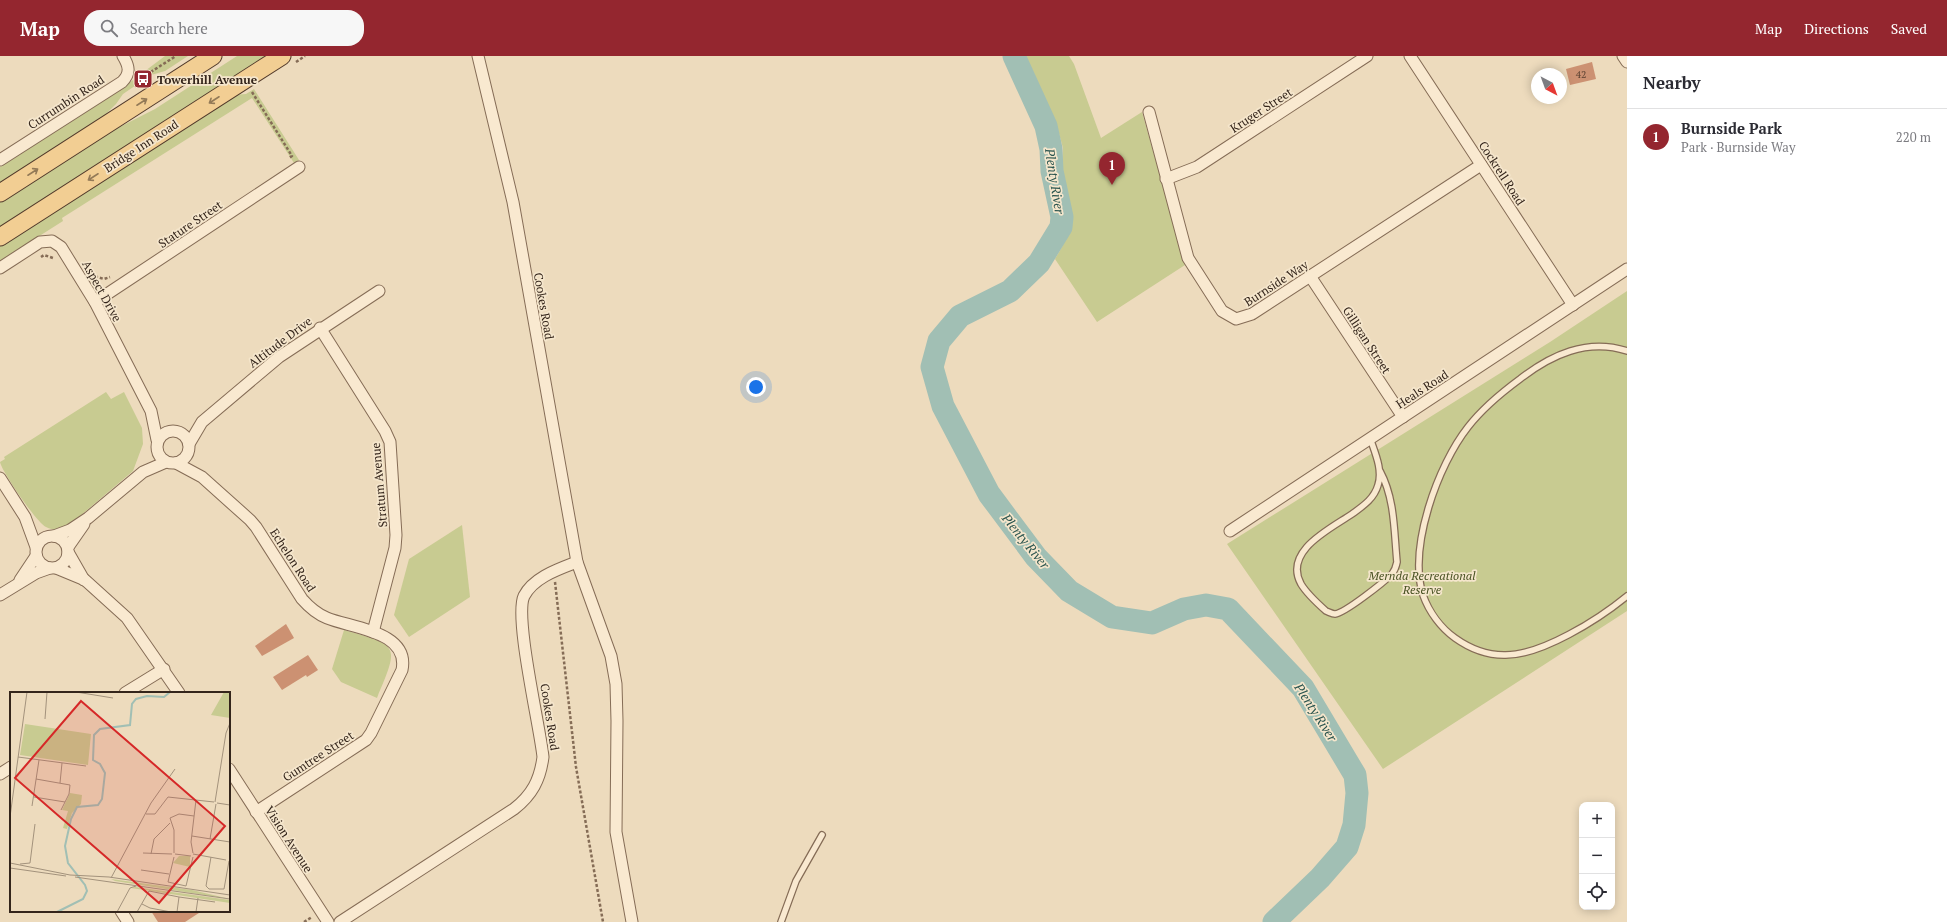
<!DOCTYPE html>
<html lang="en">
<head>
<meta charset="utf-8">
<style>
  :root { --surface:#fff; --page:#f7f7f7; --text:#2b2b33; --muted:#7c7c81; --line:#e1e1e2; --accent:#94262f }
  body { margin:0; font-family:"PT Serif",serif; background:var(--page); color:var(--text) }
  .controls { position:absolute; right:12px; bottom:12px; display:grid; overflow:hidden; border-radius:8px; box-shadow:0 2px 10px #0003 }
  .controls button { width:36px; height:36px; display:grid; place-items:center; padding:0; border:0; border-bottom:1px solid var(--line); background:var(--surface); color:var(--text); font:20px sans-serif }
  .compass { position:absolute; left:1531px; top:12px; width:36px; height:36px; border-radius:50%; background:var(--surface); box-shadow:0 2px 10px #0003; rotate:139deg }
  .you { position:absolute; left:756px; top:331px; width:14px; height:14px; margin:-10px; border:3px solid #fff; border-radius:50%; background:#1a73e8; box-shadow:0 0 0 6px #1a73e833 }
  .badge { display:grid; place-items:center; width:26px; height:26px; border-radius:50%; background:var(--accent); color:#fff; font-size:13px; font-weight:700 }
  .pin { position:absolute; translate:-50% -33px; filter:drop-shadow(0 1px 2px #0008) }
  .pin::after { content:''; position:absolute; top:21px; width:14px; height:12px; background:inherit; clip-path:polygon(0 0,100% 0,50% 100%) }
  .list { margin:0; padding:0; list-style:none }
  h2 { display:flex; justify-content:space-between; align-items:center; height:52px; margin:0; padding:0 16px; font-size:17px }
  h2 small { font-size:13px; font-weight:400; color:var(--muted) }
  .list li { display:grid; grid-template-columns:26px 1fr auto; gap:12px; align-items:center; box-sizing:border-box; height:56px; padding:0 16px; border-top:1px solid var(--line) }
  .list b { display:block; font-size:15px; white-space:nowrap }
  .list p { margin:0; font-size:13px; white-space:nowrap; color:var(--muted) }
  .list em { font-size:13px; font-style:normal; color:var(--muted) }
  .icon { flex:none; width:22px; height:22px; fill:none; stroke:currentColor; stroke-width:2; stroke-linecap:round; stroke-linejoin:round }
  .map { position:relative; flex:none; width:1627px; height:866px; overflow:hidden }
  header { display:flex; align-items:center; gap:24px; box-sizing:border-box; height:56px; padding:0 20px; background:var(--accent); color:#fff }
  header strong { font-size:19px }
  nav { display:flex; gap:22px; margin-inline-start:auto; font-size:14px }
  .search { width:280px; height:36px; background:var(--page); display:flex; align-items:center; gap:10px; box-sizing:border-box; padding:0 14px; border-radius:16px; color:var(--muted); font-size:15px }
  main { display:flex }
  aside { flex:1; background:var(--surface) }
  .map>svg:first-child { display:block }
</style>
</head>
<body>
<header>
<strong>Map</strong>
<div class="search"><svg class="icon" aria-label="search" viewBox="0 0 24 24"><circle cx="10" cy="10" r="6"/><path d="M15 15l6 6"/></svg>Search here</div>
<nav><a>Map</a><a>Directions</a><a>Saved</a></nav>
</header>
<main>
<div class="map">
<svg width="1627" height="866" viewBox="0 0 1627 866">
  <rect width="100%" height="100%" fill="#eddbbd"/>
  <g fill="#c8cb91">
    <path d="M 165,0 L 188,0 L 165,15 L 151,19 L 123,38 L 116,48 L 97,67 L 0,129 L 0,111 L 125,30 Z"/>
    <path d="M 237,0 L 270,0 L 0,173 L 0,144 L 98,82 L 155,53 Z"/>
    <path d="M 1020,0 L 1069,0 L 1074,8 L 1101,82 L 1142,56 L 1185,209 L 1097,266 L 1055,203 L 1062,191 L 1070,170 L 1061,125 L 1063,92 L 1056,67 L 1032,13 Z"/>
    <path d="M 254,33 L 299,104 L 294,107 L 252,42 L 62,162 L 63,165 L 0,205 L 0,188 L 233,39 L 246,38 Z"/>
    <path d="M 1627,235 L 1627,555 L 1383,713 L 1227,488 L 1550,286 Z"/>
    <path d="M 106,336 L 111,343 L 124,336 L 142,372 L 143,388 L 133,415 L 67,471 C 59,473 53,475 46,471 C 37,467 2,416 0,406 L 5,403 L 4,401 Z"/>
    <path d="M 462,469 L 470,541 L 409,581 L 394,559 L 409,503 Z"/>
    <path d="M 344,574 C 399,590 400,588 377,642 L 341,626 L 332,613 Z"/>
  </g>
  <g fill="none" stroke-linecap="round" stroke-linejoin="round">
    <path stroke="#a1bfb4" stroke-width="23" d="M 1014,0 L 1046,70 L 1051,93 L 1052,115 L 1062,161 L 1061,171 L 1039,207 L 1010,235 L 960,260 L 939,285 L 932,311 L 943,350 L 989,438 L 1036,501 L 1069,535 L 1112,561 L 1152,567 L 1184,553 L 1206,549 L 1228,553 L 1303,632 L 1355,719 L 1357,737 L 1354,769 L 1347,791 L 1320,822 L 1274,866"/>
  </g>
  <g fill="#cc9172">
    <path d="M 1592,6 L 1596,23 L 1570,29 L 1566,13 Z"/>
    <path d="M 286,568 L 294,582 L 262,600 L 255,590 Z"/>
    <path d="M 308,599 L 318,614 L 307,621 L 306,619 L 282,634 L 273,621 Z"/>
    <path d="M 151,855 L 202,855 L 185,866 L 158,866 Z"/>
  </g>
  <g fill="none" stroke-linecap="round" stroke-linejoin="round">
    <g stroke="#856c56" stroke-width="8">
      <g id="service">
        <path d="M 1627,295 C 1587,282 1551,299 1520,323 C 1501,337 1482,353 1468,371 C 1438,409 1408,491 1423,539 C 1429,556 1441,572 1455,582 C 1469,592 1487,599 1504,599 C 1541,600 1599,563 1627,540"/>
        <path d="M 1370,382 C 1375,397 1383,414 1378,429 C 1374,443 1363,450 1352,458 C 1330,473 1283,495 1301,528 C 1307,538 1317,547 1326,555 C 1329,556 1332,558 1335,558 C 1345,557 1384,526 1392,518 C 1395,514 1396,511 1397,506 C 1394,475 1395,443 1380,415"/>
        <path d="M 781,866 L 796,825 L 822,779"/>
      </g>
    </g>
    <g stroke="#856c56" stroke-width="13">
      <g id="minor">
        <path d="M 478,0 L 513,146 L 577,506 L 611,600 L 616,628 L 617,665 L 616,776 L 632,866"/>
        <path d="M 1410,0 L 1573,249"/>
        <path d="M 1623,0 L 1627,6"/>
        <path d="M 1149,56 L 1188,202 L 1222,255 L 1236,263 L 1252,258 L 1481,109"/>
        <path d="M 0,104 L 122,26 C 131,17 129,10 123,0"/>
        <path d="M 1166,123 L 1197,111 L 1367,0"/>
        <path d="M 0,212 L 40,186 L 52,185 L 61,191 L 95,246 L 151,355 L 157,384"/>
        <path d="M 1310,220 L 1403,361"/>
        <path d="M 95,246 L 299,111"/>
        <path d="M 320,272 L 385,375 L 390,386 L 396,479 L 395,492 L 373,576"/>
        <circle cx="173" cy="391" r="16"/>
        <path d="M 189,388 L 202,366 L 279,301 L 379,235"/>
        <path d="M 176,407 L 202,421 L 250,464 L 256,471 L 302,543 C 309,551 317,558 327,562 C 351,572 410,575 402,614 L 371,677 L 366,684 L 256,756"/>
        <path d="M 0,422 L 25,461 L 36,491"/>
        <path d="M 1230,475 L 1627,213"/>
        <circle cx="52" cy="496" r="16"/>
        <path d="M 54,480 L 70,474 L 88,462 L 143,416 L 166,406"/>
        <path d="M 68,491 L 84,468"/>
        <path d="M 68,496 L 84,524"/>
        <path d="M 56,512 L 85,524 L 127,562 L 179,637"/>
        <path d="M 20,524 L 36,500"/>
        <path d="M 0,539 L 36,517 L 50,512"/>
        <path d="M 125,637 L 164,613"/>
        <path d="M 229,713 L 328,866"/>
        <path d="M 0,718 L 11,711"/>
        <path d="M 121,855 L 128,866"/>
        <path d="M 340,866 L 514,753 C 532,739 540,724 543,701 C 540,671 514,561 524,540 C 534,521 559,513 577,506"/>
      </g>
    </g>
    <g stroke="#523a2b" stroke-width="19">
      <g id="primary">
        <path d="M 0,137 L 213,0"/>
        <path d="M 0,181 L 282,0"/>
      </g>
    </g>
    <g stroke="#856c56" stroke-width="2.5" stroke-dasharray="3 2" stroke-linecap="butt">
      <path d="M 296,6 L 305,0"/>
      <path d="M 138,24 L 176,0"/>
      <path d="M 252,36 L 292,100 L 289,102"/>
      <path d="M 41,201 L 44,199 L 53,202"/>
      <path d="M 92,220 L 94,218 L 97,221 L 104,223 L 110,221"/>
      <path d="M 555,526 L 576,711 L 603,866"/>
      <path d="M 304,866 L 312,861"/>
    </g>
    <use href="#service" stroke="#f9e9d0" stroke-width="5.5"/>
    <use href="#minor" stroke="#f9e9d0" stroke-width="11"/>
    <use href="#primary" stroke="#f2ce93" stroke-width="17"/>
  </g>
  <defs><path id="oneway-shaft" d="M-6 0H5M1.5-3L5.5 0L1.5 3" fill="none" stroke-width="1.6" stroke-linecap="round" stroke-linejoin="round"/></defs>
  <g stroke="#937a57">
    <use href="#oneway-shaft" transform="translate(214 44) rotate(147)"/>
    <use href="#oneway-shaft" transform="translate(142 46) rotate(-33)"/>
    <use href="#oneway-shaft" transform="translate(33 116) rotate(-33)"/>
    <use href="#oneway-shaft" transform="translate(93 121) rotate(147)"/>
  </g>
  <defs>
    <g id="bus-square" transform="scale(1)"><rect x="-9" y="-9" width="18" height="18" rx="4" fill="#94262f" stroke="#f5e6cc"/><path d="M-5-6H5V4H4V6H2V4H-2V6H-4V4H-5ZM-3.5-4V0h7V-4ZM-3.5 1.2v1.5H-2V1.2ZM2 1.2v1.5H3.5V1.2Z" fill="#fff"/></g>
  </defs>
  <g fill-rule="evenodd">
    <use href="#bus-square" x="143" y="23"/>
  </g>
  <g text-anchor="middle" dominant-baseline="central" stroke-width="3.5" stroke-linejoin="round" paint-order="stroke">
    <g font-size="10" fill="#5a4031">
      <text x="1581" y="18">42</text>
    </g>
    <g font-size="12" font-weight="bold" fill="#34251b" stroke="#f5e6cc" text-anchor="start">
      <text x="157" y="23">Towerhill Avenue</text>
    </g>
    <g font-size="12" fill="#34251b" stroke="#f5e6cc">
      <text transform="translate(66 46) rotate(-33)">Currumbin Road</text>
      <text transform="translate(1261 54) rotate(-33)">Kruger Street</text>
      <text transform="translate(141 90) rotate(-33)">Bridge Inn Road</text>
      <text transform="translate(1502 117) rotate(57)">Cockrell Road</text>
      <text transform="translate(190 168) rotate(-34)">Stature Street</text>
      <text transform="translate(1276 227) rotate(-33)">Burnside Way</text>
      <text transform="translate(102 235) rotate(61)">Aspect Drive</text>
      <text transform="translate(544 250) rotate(80)">Cookes Road</text>
      <text transform="translate(1367 284) rotate(57)">Gilligan Street</text>
      <text transform="translate(280 286) rotate(-37)">Altitude Drive</text>
      <text transform="translate(1422 333) rotate(-33)">Heals Road</text>
      <text transform="translate(379 429) rotate(-95)">Stratum Avenue</text>
      <text transform="translate(293 504) rotate(57)">Echelon Road</text>
      <text transform="translate(550 661) rotate(81)">Cookes Road</text>
      <text transform="translate(318 700) rotate(-33)">Gumtree Street</text>
      <text transform="translate(289 783) rotate(57)">Vision Avenue</text>
    </g>
    <g font-size="12" font-style="italic" fill="#485122" stroke="#f5e6cc">
      <text x="1422" y="519">Mernda Recreational<tspan x="1422" dy="14">Reserve</tspan></text>
    </g>
    <g font-size="13" font-style="italic" fill="#2a544e" stroke="#f5e6cc">
      <text transform="translate(1055 125) rotate(81)">Plenty River</text>
      <text transform="translate(1026 485) rotate(51)">Plenty River</text>
      <text transform="translate(1316 656) rotate(57)">Plenty River</text>
    </g>
  </g>
  <g transform="translate(10 636)">
    <rect width="220" height="220" fill="#eddbbd"/>
    <path d="M 214,0 L 220,0 L 220,26 L 201,23 ZM 15,32 L 81,42 L 78,73 L 10,63 ZM 60,101 L 72,103 L 71,112 L 62,121 L 57,137 L 53,136 L 58,119 L 52,118 ZM 169,164 L 180,164 L 180,175 L 163,171 ZM 101,187 L 182,198 L 220,207 L 105,189 ZM 125,195 L 220,208 L 220,211 L 121,196 Z" fill="#c8cb91"/>
    <path fill="none" stroke="#a1bfb4" stroke-width="2" d="M 47,220 L 73,207 L 77,199 L 75,193 L 58,171 L 55,154 L 61,127 L 67,115 L 88,113 L 92,107 L 95,81 L 90,72 L 83,68 L 84,43 L 90,37 L 120,33 L 122,12 L 126,7 L 137,4 L 154,5 L 160,0"/>
    <path fill="none" stroke="#a3927c" stroke-width="1" d="M 66,0 L 103,6M 35,27 L 37,0M 8,65 L 76,74M 26,87 L 60,93 L 59,102 L 51,118M 50,91 L 52,71M 24,105 L 55,110M 205,110 L 216,41 L 220,31M 207,111 L 220,113M 22,114 L 29,68M 136,122 L 145,122 L 158,105 L 204,110M 0,125 L 17,0M 182,144 L 220,150M 200,147 L 206,112M 133,161 L 162,162M 164,161 L 164,138 L 160,126 L 169,122 L 184,124M 183,161 L 181,150 L 186,108M 141,162 L 144,147 L 160,131M 165,162 L 181,164M 183,162 L 216,168M 164,165 L 158,190 L 176,194 L 183,165M 201,165 L 196,194 L 199,197 L 214,197 L 219,169M 0,171 L 60,183 L 99,185 L 220,203M 10,172 L 20,171 L 25,132M 0,176 L 56,184M 131,178 L 159,182M 65,185 L 220,207M 101,186 L 141,111 L 165,77M 169,205 L 205,210M 132,212 L 140,216 L 161,220M 107,220 L 120,196 L 126,194M 127,220 L 139,199 L 169,205M 167,220 L 169,205M 186,220 L 188,206"/>
    <path fill="#d62828" fill-opacity="0.15" stroke="#d62828" stroke-width="2" d="M 71,9 L 215,134 L 149,211 L 5,86 Z"/>
    <rect width="220" height="220" fill="none" stroke="#34251b" stroke-width="2"/>
  </g>
</svg>
<div class="controls">
<button>+</button>
<button>−</button>
<button><svg class="icon" aria-label="locate" viewBox="0 0 24 24"><circle cx="12" cy="12" r="6"/><path d="M12 2v4M12 18v4M2 12h4M18 12h4"/></svg></button>
</div>
<svg class="compass" viewBox="-18 -18 36 36"><path d="M0-13l5 13h-10z" fill="#e53935"/><path d="M0 13l5-13h-10z" fill="#7c7c81"/></svg>
<div class="you"></div>
<div class="pin badge" style="left:1112px;top:129px">1</div>
</div>
<aside>
<h2>Nearby<small></small></h2>
<ul class="list">
<li><span class="badge">1</span><div><b>Burnside Park</b><p>Park · Burnside Way</p></div><em>220 m</em></li>
</ul>
</aside>
</main>
</body>
</html>
